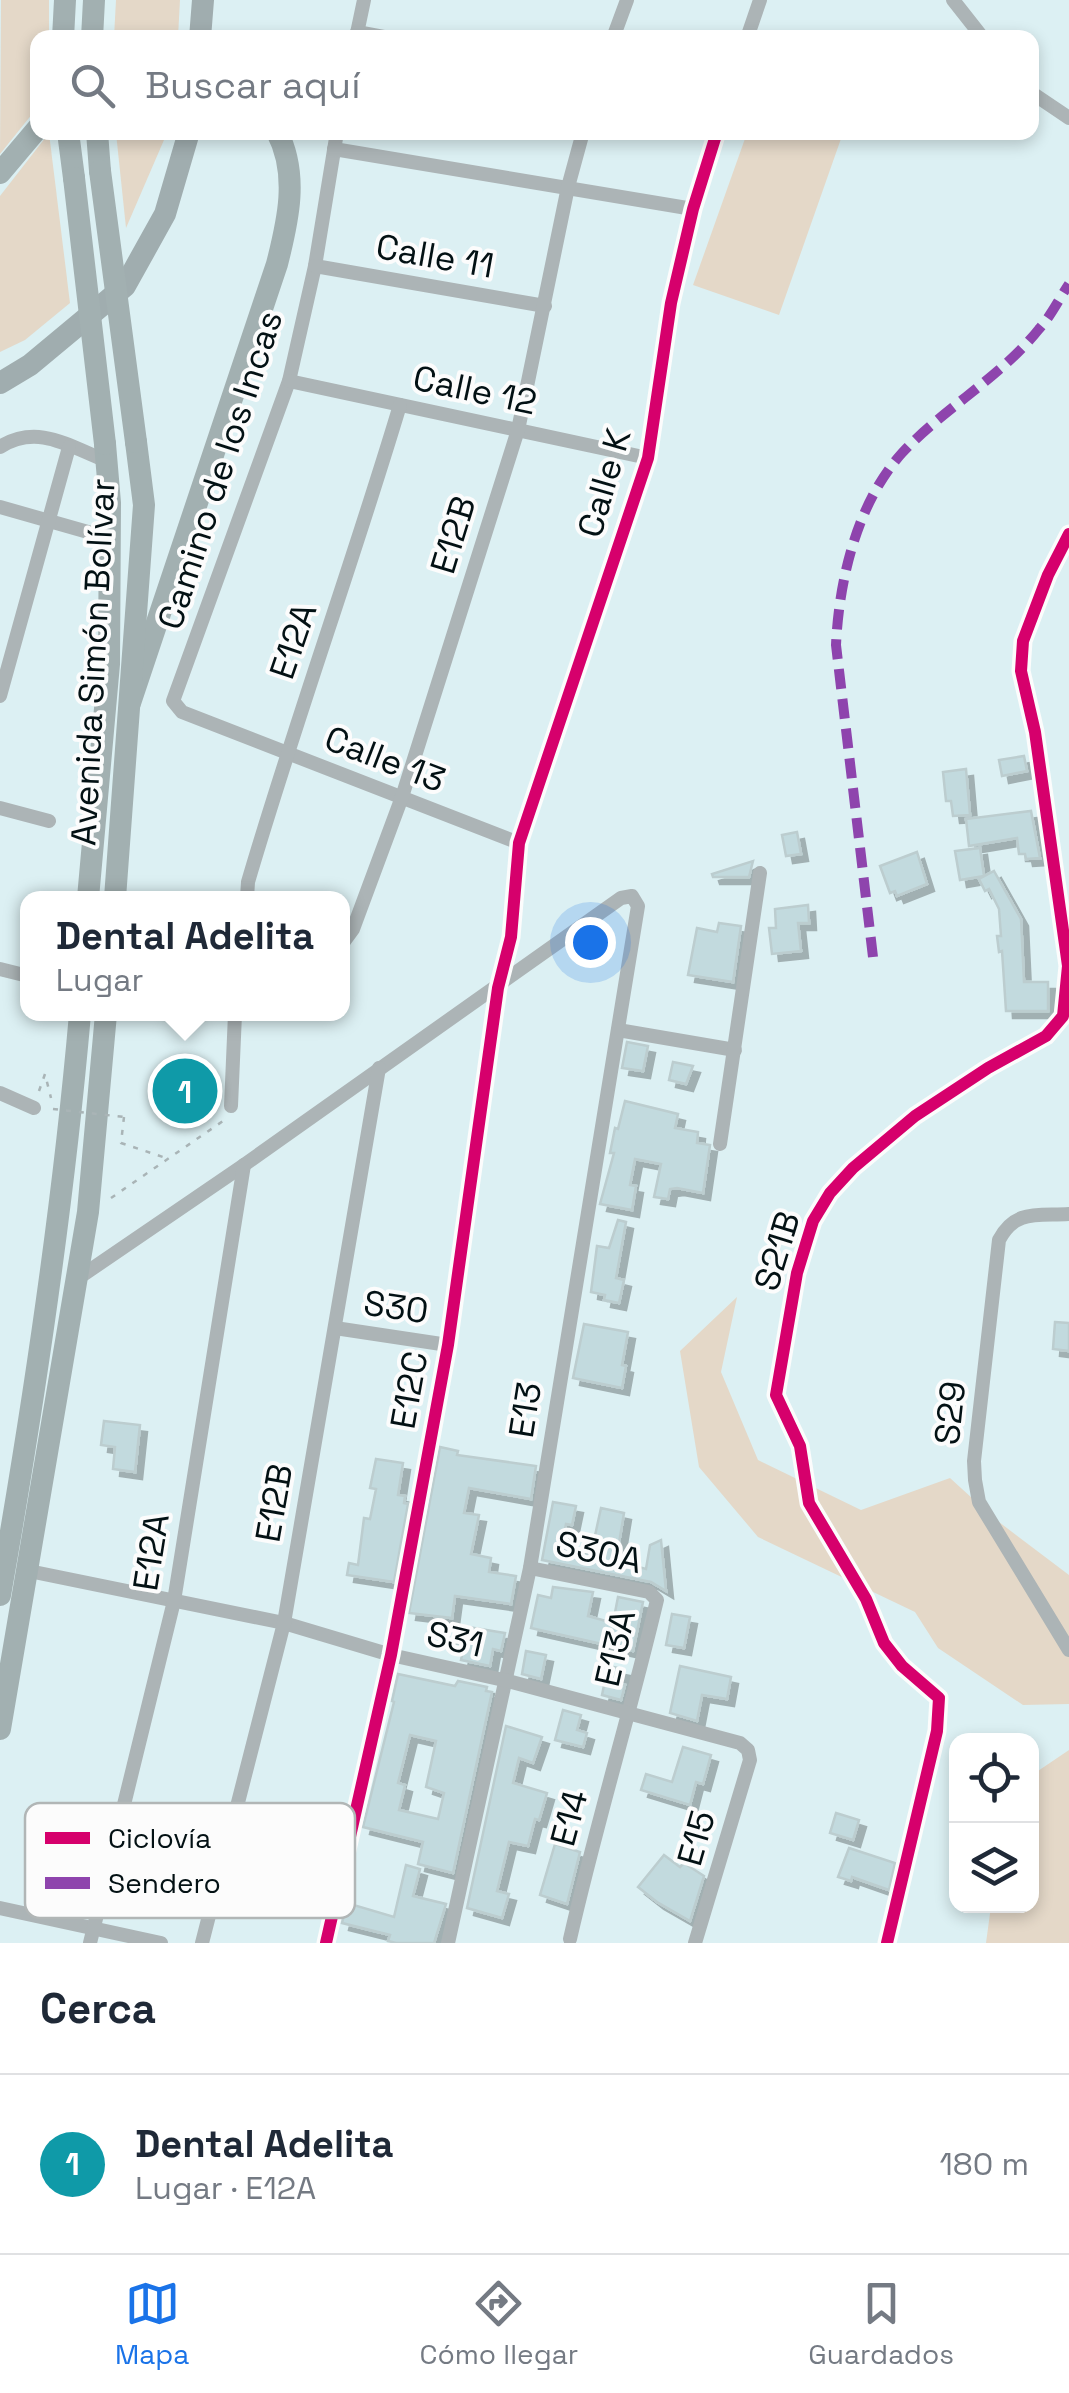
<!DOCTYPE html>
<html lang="es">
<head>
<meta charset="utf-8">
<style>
  :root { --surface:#fff; --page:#f6f6f7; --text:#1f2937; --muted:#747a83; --line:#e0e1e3; --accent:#1a73e8 }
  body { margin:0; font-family:"Space Grotesk",sans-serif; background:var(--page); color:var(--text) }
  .controls { position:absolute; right:30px; bottom:30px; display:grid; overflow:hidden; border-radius:20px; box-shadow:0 5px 15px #0003 }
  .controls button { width:90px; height:90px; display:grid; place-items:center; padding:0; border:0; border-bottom:2px solid var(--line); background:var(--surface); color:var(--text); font:50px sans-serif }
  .you { position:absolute; left:590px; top:942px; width:35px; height:35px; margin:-25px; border:8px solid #fff; border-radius:50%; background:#1a73e8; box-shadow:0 0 0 15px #1a73e833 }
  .badge { display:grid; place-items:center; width:65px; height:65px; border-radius:50%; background:var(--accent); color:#fff; font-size:32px; font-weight:700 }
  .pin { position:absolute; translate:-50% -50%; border:5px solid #fff; box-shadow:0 2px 10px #0006 }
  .popup { position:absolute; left:20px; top:891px; width:330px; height:130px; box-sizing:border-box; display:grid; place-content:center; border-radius:20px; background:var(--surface); filter:drop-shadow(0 2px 8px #0005); font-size:32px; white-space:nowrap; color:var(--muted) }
  .popup b { font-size:38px; color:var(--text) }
  .popup::after { content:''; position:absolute; left:50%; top:100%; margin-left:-20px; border:20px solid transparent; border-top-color:var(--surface) }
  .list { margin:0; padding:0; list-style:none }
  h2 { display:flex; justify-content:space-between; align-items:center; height:130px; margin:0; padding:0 40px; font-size:42px }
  h2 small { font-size:32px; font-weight:400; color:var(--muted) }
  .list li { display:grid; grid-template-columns:65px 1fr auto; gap:30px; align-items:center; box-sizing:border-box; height:180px; padding:0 40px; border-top:2px solid var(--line) }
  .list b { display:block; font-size:38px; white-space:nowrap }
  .list p { margin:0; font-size:32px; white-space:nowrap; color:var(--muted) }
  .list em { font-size:32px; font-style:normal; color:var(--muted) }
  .icon { flex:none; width:55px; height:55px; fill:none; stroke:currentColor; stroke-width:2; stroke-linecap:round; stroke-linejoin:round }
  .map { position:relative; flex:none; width:1069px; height:1943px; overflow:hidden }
  .search { position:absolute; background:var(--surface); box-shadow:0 5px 15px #0003; left:30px; right:30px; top:30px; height:110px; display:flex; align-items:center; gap:25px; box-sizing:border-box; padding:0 35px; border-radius:20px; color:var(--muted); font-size:38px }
  .sheet { height:310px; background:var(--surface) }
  nav { display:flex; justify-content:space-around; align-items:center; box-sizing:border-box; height:140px; border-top:2px solid var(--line); background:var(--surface); font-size:28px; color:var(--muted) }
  nav a { display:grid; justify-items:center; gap:5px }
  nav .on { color:var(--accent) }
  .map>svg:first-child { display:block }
</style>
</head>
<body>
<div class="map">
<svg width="1069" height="1943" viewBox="0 0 1069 1943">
  <defs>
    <filter id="shadow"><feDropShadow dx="7" dy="7" stdDeviation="0" flood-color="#0004"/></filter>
  </defs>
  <rect width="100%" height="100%" fill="#dcf0f3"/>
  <g fill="#e4d8c8">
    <path d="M 1,0 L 49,0 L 49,37 L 38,38 L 37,108 L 0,154 Z"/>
    <path d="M 116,0 L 180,0 L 178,37 L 114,37 Z"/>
    <path d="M 49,133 L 70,303 L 25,340 L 0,352 L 0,196 Z"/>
    <path d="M 116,133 L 167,133 L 126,228 Z"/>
    <path d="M 747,133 L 843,133 L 779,315 L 693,285 Z"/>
    <path d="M 737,1297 L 721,1372 L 758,1460 L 861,1510 L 950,1478 L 995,1519 L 1069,1575 L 1069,1704 L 1023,1705 L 938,1648 L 915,1612 L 758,1537 L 699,1467 L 680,1351 Z"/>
    <path d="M 1069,1750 L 1069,1943 L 986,1943 L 991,1906 L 1032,1906 L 1032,1775 Z"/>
  </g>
  <g fill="#c2dade" stroke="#bccdcf" stroke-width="2.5" fill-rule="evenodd" filter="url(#shadow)">
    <path d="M 1024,756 L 1027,771 L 1002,776 L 999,760 Z"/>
    <path d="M 966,769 L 970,815 L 953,816 L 951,801 L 946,801 L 943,772 Z"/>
    <path d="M 1031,811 L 1040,858 L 1026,859 L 1025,854 L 1019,854 L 1017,838 L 969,846 L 966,819 Z"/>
    <path d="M 797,832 L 801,854 L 786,856 L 782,835 Z"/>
    <path d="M 980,848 L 984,876 L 960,880 L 955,851 Z"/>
    <path d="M 917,852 L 927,884 L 897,896 L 895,891 L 890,893 L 880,866 Z"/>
    <path d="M 753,861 L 749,877 L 713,877 L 712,874 Z"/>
    <path d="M 994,871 L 1021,919 L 1024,982 L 1048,982 L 1048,1011 L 1006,1011 L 1002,951 L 999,952 L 997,936 L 1001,936 L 999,909 L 989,889 L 985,891 L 979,879 Z"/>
    <path d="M 808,905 L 809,923 L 798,923 L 801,951 L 772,954 L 769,928 L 776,928 L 775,909 Z"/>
    <path d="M 719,923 L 741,926 L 733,982 L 688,975 L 697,928 L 717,932 Z"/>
    <path d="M 627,1042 L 648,1046 L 643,1071 L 622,1068 Z"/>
    <path d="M 673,1062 L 693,1066 L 686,1084 L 669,1080 Z"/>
    <path d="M 625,1101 L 678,1114 L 675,1128 L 698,1132 L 697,1143 L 710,1145 L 703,1193 L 677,1188 L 670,1189 L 668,1199 L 654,1197 L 661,1164 L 635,1159 L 630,1185 L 636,1186 L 632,1210 L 600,1204 L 614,1153 L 610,1153 L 615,1128 L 618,1129 Z"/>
    <path d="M 618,1220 L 626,1222 L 616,1278 L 624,1280 L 619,1303 L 604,1300 L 605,1295 L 591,1292 L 597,1246 L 609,1248 Z"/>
    <path d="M 1055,1322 L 1069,1323 L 1069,1351 L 1053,1349 Z"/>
    <path d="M 584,1324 L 628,1332 L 622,1365 L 626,1366 L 622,1388 L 573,1378 Z"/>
    <path d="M 104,1421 L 140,1425 L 135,1472 L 113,1469 L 115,1447 L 101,1445 Z"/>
    <path d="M 440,1447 L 458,1451 L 457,1455 L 536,1466 L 531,1499 L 469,1488 L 464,1513 L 479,1515 L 471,1554 L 491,1558 L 489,1572 L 516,1576 L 511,1604 L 455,1596 L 452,1618 L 409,1613 Z"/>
    <path d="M 376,1459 L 403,1463 L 398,1495 L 405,1496 L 404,1503 L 408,1504 L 394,1582 L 347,1575 L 349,1563 L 358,1565 L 364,1518 L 370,1519 L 376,1489 L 370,1488 Z"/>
    <path d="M 553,1502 L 576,1506 L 572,1525 L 566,1524 L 561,1548 L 591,1554 L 601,1508 L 624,1513 L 616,1561 L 646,1569 L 650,1545 L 661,1540 L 666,1591 L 651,1582 L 542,1560 Z"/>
    <path d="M 553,1587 L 593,1592 L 588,1616 L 613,1623 L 618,1597 L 643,1602 L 633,1651 L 531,1628 L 538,1595 L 551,1598 Z"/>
    <path d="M 672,1614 L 690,1617 L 684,1648 L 666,1645 Z"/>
    <path d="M 456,1625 L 505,1633 L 501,1651 L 493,1649 L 490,1666 L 461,1660 L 464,1645 L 453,1643 Z"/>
    <path d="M 526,1651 L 546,1655 L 541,1679 L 522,1674 Z"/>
    <path d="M 608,1666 L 623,1669 L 620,1684 L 625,1685 L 621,1700 L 602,1695 Z"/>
    <path d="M 680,1666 L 731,1677 L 727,1699 L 702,1695 L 697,1721 L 670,1713 Z"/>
    <path d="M 398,1674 L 455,1686 L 458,1681 L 487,1687 L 486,1691 L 492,1692 L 453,1873 L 418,1864 L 423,1842 L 363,1827 L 394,1702 L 392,1701 ZM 410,1735 L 436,1741 L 426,1787 L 444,1793 L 438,1819 L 399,1810 L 405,1785 L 398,1783 Z"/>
    <path d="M 563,1710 L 581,1715 L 577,1730 L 587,1733 L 583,1747 L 555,1740 Z"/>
    <path d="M 506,1726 L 542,1737 L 533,1763 L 519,1758 L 513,1783 L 547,1793 L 539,1820 L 535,1819 L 528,1846 L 509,1842 L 497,1891 L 509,1894 L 502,1918 L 467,1908 Z"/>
    <path d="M 683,1747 L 711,1755 L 703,1784 L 696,1782 L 690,1805 L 641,1790 L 646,1774 L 672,1782 Z"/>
    <path d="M 836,1813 L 859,1820 L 853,1840 L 830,1833 Z"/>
    <path d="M 555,1844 L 580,1852 L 567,1904 L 540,1895 Z"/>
    <path d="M 849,1848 L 895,1863 L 889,1890 L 852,1877 L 851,1881 L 838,1877 Z"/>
    <path d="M 664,1855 L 680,1867 L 684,1863 L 704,1876 L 690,1921 L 657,1902 L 638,1887 Z"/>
    <path d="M 406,1865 L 420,1869 L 413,1896 L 446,1904 L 434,1943 L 396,1943 L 388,1941 L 390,1935 L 342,1923 L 347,1903 L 394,1917 Z"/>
  </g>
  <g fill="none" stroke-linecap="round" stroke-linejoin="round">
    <g stroke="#a9b4b6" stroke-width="2.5" stroke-dasharray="5 8" stroke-linecap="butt">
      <path d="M 39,1091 L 45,1074 L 51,1098"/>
      <path d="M 124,1117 L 121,1143 L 169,1159"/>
      <path d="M 111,1198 L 223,1121"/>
    </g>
    <g stroke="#acb4b6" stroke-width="14">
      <path d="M 953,0 L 983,38"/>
      <path d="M 357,32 L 389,38"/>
      <path d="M 356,38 L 364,0"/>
      <path d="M 613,38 L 627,0"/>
      <path d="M 747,38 L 760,0"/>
      <path d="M 1032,93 L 1069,118"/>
      <path d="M 337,132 L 315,266 L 289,381 L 173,701 L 182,712 L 519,843"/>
      <path d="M 334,149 L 693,209"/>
      <path d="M 315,266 L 545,306"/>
      <path d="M 289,381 L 648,458"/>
      <path d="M 0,447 C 38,423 70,447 107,461"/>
      <path d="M 0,507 L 95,534"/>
      <path d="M 0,696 L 69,447"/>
      <path d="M 0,808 L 49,821"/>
      <path d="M 247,898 L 248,882 C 295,722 352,565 400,405"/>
      <path d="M 342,944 L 353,929 L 402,797 L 518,430 L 568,187 L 583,132"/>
      <path d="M 0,969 L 28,976"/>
      <path d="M 618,1030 L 735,1050"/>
      <path d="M 0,1093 L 34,1108"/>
      <path d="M 231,1106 L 235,1014"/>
      <path d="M 720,1144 L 760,873"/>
      <path d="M 1069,1214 C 1038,1216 1015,1209 999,1240 L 974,1461 L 975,1480 L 979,1502 L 1069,1650"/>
      <path d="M 77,1279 L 244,1165 L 621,898 L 632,896 L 638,906 L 530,1568 L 448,1943"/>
      <path d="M 335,1328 L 448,1345"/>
      <path d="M 530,1568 L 649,1592 L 657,1600 C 630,1714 596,1825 570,1939"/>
      <path d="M 29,1571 L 284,1623 L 391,1655 L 508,1681 L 740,1743 L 748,1750 L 750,1760 L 695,1943"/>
      <path d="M 0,1908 L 161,1943"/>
      <path d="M 90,1943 L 174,1601 L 244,1165"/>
      <path d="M 202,1943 L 284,1623 L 379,1068"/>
      <path d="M 326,1943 L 391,1655 L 448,1345 L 498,988 L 511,937 L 519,843 L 648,458 L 671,303 L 693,209 L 717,132"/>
      <path d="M 887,1943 L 937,1731 L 939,1698 L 902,1666 L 884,1643 L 866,1599 L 809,1503 L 800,1446 L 776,1395 L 797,1273 L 813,1221 L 830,1193 L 853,1168 L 915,1116 L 988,1068 L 1046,1036 L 1063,1016 L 1068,966 L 1035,732 L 1021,671 L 1023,641 L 1048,575 L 1069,534"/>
    </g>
    <g stroke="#a0adaf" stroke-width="22">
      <path d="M 200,38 L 203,0"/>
      <path d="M 0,383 L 30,365 L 125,286 L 165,214 L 189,132"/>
    </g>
    <g stroke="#a2b0b1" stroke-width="22">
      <path d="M 63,38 L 65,0"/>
      <path d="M 92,38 L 94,0"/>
      <path d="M 68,132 L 74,178"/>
      <path d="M 97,132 L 100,171"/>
      <path d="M 0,173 L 38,128"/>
      <path d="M 130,703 L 277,264 C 288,221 299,174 277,132"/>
      <path d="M 88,898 L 109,664 L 110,503 L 105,444"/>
      <path d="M 115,898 L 144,505 L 136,442"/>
      <path d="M 0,1595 C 34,1402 63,1208 80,1014"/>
      <path d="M 0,1729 L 88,1212 L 106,1014"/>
    </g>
    <path stroke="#a9b4b6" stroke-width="2.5" stroke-dasharray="5 8" stroke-linecap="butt" d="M 53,1109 L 124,1117"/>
    <g stroke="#a2b0b1" stroke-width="22">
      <path d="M 100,171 L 136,442"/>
      <path d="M 74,178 L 105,444"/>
    </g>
    <path stroke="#8e44ad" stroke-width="10" stroke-dasharray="20 10" stroke-linecap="butt" d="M 873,957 L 836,645 C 839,580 857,503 902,453 C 943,409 1002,376 1039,329 C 1051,316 1059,299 1069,284"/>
    <g stroke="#fcfcfc" stroke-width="19">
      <g id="cycleway">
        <path d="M 326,1943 L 391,1655 L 448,1345 L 498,988 L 511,937 L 519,843 L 648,458 L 671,303 L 693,209 L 717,132"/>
        <path d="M 887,1943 L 937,1731 L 939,1698 L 902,1666 L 884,1643 L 866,1599 L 809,1503 L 800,1446 L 776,1395 L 797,1273 L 813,1221 L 830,1193 L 853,1168 L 915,1116 L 988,1068 L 1046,1036 L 1063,1016 L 1068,966 L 1035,732 L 1021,671 L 1023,641 L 1048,575 L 1069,534"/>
      </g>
    </g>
    <use href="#cycleway" stroke="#d6006c" stroke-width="12"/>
  </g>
  <g text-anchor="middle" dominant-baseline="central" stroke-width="8" stroke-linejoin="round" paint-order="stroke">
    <g font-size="35" fill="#031114" stroke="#fcfcfc">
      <text transform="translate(435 256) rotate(10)">Calle 11</text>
      <text transform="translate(475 390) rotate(12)">Calle 12</text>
      <text transform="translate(220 470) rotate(-72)">Camino de los Incas</text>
      <text transform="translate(604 483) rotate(-74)">Calle K</text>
      <text transform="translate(453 535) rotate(-73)">E12B</text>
      <text transform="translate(293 641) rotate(-71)">E12A</text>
      <text transform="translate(93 662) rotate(-87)">Avenida Simón Bolívar</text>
      <text transform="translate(385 759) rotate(21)">Calle 13</text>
      <text transform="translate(777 1251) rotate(-73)">S21B</text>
      <text transform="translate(396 1307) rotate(8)">S30</text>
      <text transform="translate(409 1390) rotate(-80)">E12C</text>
      <text transform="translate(525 1410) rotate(-81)">E13</text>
      <text transform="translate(950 1413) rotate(-84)">S29</text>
      <text transform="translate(274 1503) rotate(-80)">E12B</text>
      <text transform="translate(151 1552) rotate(-81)">E12A</text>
      <text transform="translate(599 1552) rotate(13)">S30A</text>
      <text transform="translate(455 1639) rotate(13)">S31</text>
      <text transform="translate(615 1648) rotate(-77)">E13A</text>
      <text transform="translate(569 1818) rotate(-75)">E14</text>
      <text transform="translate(696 1838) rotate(-74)">E15</text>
    </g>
  </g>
  <rect x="25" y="1803" width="330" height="115" rx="15" fill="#fcfcfc" stroke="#b1b6b6" stroke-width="2.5"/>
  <rect x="45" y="1832" width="45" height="12" fill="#d6006c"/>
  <rect x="45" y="1877" width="45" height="12" fill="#8e44ad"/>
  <g font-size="28" fill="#031114">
    <text x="108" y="1848">Ciclovía</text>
    <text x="108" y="1893">Sendero</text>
  </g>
</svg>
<div class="controls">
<button><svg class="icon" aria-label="locate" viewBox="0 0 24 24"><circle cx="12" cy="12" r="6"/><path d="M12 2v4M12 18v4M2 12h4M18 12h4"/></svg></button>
<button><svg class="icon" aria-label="layers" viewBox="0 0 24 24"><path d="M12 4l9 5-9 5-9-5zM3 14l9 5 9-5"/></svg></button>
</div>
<div class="you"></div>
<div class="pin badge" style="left:185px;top:1091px;background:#0f9aa8">1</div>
<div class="popup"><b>Dental Adelita</b>Lugar</div>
<div class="search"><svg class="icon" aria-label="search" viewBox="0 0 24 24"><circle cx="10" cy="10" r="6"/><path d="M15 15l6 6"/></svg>Buscar aquí</div>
</div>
<section class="sheet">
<h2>Cerca<small></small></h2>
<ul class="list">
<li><span class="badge" style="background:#0f9aa8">1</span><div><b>Dental Adelita</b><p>Lugar · E12A</p></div><em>180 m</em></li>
</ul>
</section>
<nav>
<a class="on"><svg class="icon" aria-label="map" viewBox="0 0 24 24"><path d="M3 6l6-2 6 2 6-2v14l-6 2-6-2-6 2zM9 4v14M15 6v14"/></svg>Mapa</a>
<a><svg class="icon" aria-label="directions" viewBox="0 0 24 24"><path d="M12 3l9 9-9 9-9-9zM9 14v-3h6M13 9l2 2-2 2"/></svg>Cómo llegar</a>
<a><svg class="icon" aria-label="saved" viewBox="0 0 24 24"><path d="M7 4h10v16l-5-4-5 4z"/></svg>Guardados</a>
</nav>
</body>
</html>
